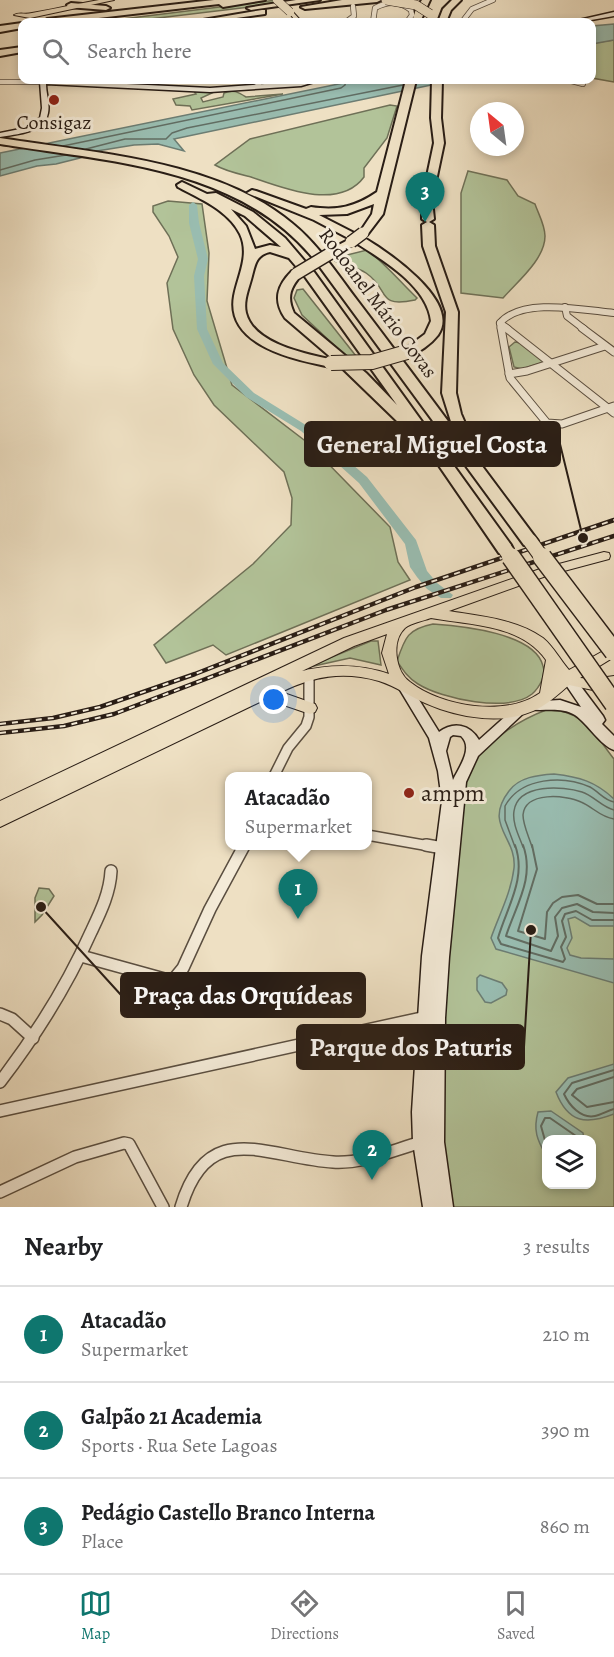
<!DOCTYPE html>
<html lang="en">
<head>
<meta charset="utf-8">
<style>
  :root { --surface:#fff; --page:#f6f6f6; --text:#202124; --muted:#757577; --line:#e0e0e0; --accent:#0f766e }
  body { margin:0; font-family:Alegreya,serif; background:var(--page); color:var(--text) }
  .controls { position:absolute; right:18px; bottom:18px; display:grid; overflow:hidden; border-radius:12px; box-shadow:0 3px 9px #0003 }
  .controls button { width:54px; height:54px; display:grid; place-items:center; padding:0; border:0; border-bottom:2px solid var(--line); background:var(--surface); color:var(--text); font:30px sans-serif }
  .compass { position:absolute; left:470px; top:102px; width:54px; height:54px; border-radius:50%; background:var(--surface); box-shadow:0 3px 9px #0003; rotate:331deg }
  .you { position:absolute; left:274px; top:700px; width:21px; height:21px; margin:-15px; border:4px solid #fff; border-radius:50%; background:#1a73e8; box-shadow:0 0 0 9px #1a73e833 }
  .badge { display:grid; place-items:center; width:39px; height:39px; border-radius:50%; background:var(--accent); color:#fff; font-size:20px; font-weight:700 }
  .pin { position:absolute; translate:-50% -50px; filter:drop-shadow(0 2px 3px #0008) }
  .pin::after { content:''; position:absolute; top:32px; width:21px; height:18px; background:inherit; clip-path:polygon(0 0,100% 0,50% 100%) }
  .popup { position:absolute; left:225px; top:772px; width:147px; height:78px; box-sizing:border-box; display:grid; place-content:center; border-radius:12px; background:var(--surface); filter:drop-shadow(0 2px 4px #0005); font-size:20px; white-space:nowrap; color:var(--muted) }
  .popup b { font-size:22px; color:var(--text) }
  .popup::after { content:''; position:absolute; left:50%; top:100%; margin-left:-12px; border:12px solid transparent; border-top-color:var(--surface) }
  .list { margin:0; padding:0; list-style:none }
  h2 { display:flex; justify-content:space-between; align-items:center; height:78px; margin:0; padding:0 24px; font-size:26px }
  h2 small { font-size:20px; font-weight:400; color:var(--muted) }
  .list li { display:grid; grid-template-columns:39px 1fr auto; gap:18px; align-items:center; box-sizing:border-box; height:96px; padding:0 24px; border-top:2px solid var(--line) }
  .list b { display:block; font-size:22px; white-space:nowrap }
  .list p { margin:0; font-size:20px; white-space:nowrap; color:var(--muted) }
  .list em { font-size:20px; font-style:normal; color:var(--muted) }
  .icon { flex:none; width:33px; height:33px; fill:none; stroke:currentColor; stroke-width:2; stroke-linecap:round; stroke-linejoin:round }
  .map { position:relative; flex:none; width:614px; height:1207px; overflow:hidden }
  .search { position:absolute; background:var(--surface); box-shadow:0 3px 9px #0003; left:18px; right:18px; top:18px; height:66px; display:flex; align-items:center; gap:15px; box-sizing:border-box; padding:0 21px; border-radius:12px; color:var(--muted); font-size:22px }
  .sheet { height:366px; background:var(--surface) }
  nav { display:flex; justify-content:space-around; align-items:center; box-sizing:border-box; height:84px; border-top:2px solid var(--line); background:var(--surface); font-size:16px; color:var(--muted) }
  nav a { display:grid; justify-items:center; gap:3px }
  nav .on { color:var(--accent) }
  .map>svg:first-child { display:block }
</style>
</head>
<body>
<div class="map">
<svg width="614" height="1207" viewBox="0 0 614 1207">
  <rect width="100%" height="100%" fill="#eee0c3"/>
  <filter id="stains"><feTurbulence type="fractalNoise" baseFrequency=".00333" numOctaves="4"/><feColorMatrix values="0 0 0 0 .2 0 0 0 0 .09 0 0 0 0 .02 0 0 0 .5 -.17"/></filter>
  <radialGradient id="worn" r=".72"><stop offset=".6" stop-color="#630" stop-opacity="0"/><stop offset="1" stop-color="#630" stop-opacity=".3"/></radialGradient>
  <g fill="#b2c399" stroke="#6e7057" stroke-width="1.5" fill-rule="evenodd">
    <path d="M 277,0 L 307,0 L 125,22 L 98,22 Z"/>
    <path d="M 614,40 L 614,82 L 592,78 L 592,43 Z"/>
    <path d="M 194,91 L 214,92 L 201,98 L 203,102 L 223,97 L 224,93 C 233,89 238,92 246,97 L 283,94 L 192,110 L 190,106 L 176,105 L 173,99 L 196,94 Z"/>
    <path d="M 390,105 L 397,106 L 387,138 L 364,168 L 364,177 C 339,211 283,188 251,177 C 239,174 225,171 215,165 L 250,139 Z"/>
    <path d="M 468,171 L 507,180 L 518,196 L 535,204 C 538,213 545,225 545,236 C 545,259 518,281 503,298 L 461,293 L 461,193 Z"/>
    <path d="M 168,201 L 202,204 L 209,253 L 207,301 L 232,385 L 308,443 L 390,527 L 398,562 L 410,580 L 226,655 L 213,645 L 166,663 L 154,645 L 253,564 L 291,525 L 292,498 L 284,472 L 214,405 L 194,375 L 173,329 L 167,283 L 178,257 L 169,236 L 153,212 L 153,206 Z"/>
    <path d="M 367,250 C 385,263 400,282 417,298 L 415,300 C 375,308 391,290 366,273 C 357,267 345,266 335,261 L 335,258 Z"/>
    <path d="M 303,289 L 356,356 L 349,359 L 302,315 L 294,298 L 297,290 Z"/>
    <path d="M 515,342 L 521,343 L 544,360 L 544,362 L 522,369 L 514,367 L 509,347 Z"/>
    <path d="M 433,624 C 462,626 535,633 543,666 C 546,675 540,687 532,694 C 508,713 442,699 418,684 C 408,678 403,670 397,661 C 405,637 408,629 433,624 Z"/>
    <path d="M 371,641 L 378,641 L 381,665 L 350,658 L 305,668 Z"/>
    <path d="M 546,710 C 583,709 593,732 614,759 L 614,1207 L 451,1207 L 443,1169 L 436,1065 L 463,775 C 483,746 512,723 546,710 ZM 546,1140 L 592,1140 L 592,1184 L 546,1184 Z"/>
    <path d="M 39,888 L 49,889 L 54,896 L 42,915 L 35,922 L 35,898 Z"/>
  </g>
  <g fill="#99bdb1" stroke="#6c7d73" stroke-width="1.5">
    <path d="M 614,24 L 614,40 L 592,44 L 592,26 Z"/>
    <path d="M 358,80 L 455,80 L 174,139 L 184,151 L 158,144 L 134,145 L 97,151 L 80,158 L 56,164 L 37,166 L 0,176 L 0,153 Z"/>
    <path d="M 554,774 C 579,777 595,781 614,799 L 614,926 L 590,926 L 575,917 L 568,919 L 572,938 L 567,948 L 570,955 L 581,958 L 614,959 L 614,983 L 496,949 L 491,938 C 499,915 511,893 514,868 C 517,837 483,825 509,791 C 519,777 538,775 554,774 Z"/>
    <path d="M 480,975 L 502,983 L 507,990 L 506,995 L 491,1003 L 485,1002 L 477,990 L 477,978 Z"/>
    <path d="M 614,1064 L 614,1114 C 586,1125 568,1123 556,1092 L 568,1078 Z"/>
    <path d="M 551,1111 L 583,1133 L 584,1139 L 546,1140 L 546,1155 C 537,1140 533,1130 538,1112 Z"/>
  </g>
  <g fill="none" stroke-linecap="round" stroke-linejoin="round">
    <g stroke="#616d63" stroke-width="1.5">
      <path d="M 63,146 L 341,88 L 345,85 L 346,80"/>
      <path d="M 86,149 L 125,139 L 166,139 L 172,133 L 187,128 L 403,85"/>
      <path d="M 0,170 L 35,160 L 66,155"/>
      <path d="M 515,847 L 505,820 L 505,806 C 521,777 563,775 590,787 C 599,792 604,800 614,802"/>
      <path d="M 523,847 C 519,836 512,823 514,811 C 518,783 563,786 582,792 C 594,796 602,807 614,810"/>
      <path d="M 532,847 C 529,837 523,825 523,815 C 525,791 566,795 581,802 C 593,807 600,817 614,819"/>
    </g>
    <g stroke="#616d63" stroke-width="2">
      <path d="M 515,845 C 527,878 507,907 498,938 L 501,944 L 563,962 L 565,959 L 561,947 L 566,937 L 562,921 L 565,914 L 576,911 L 592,920 L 614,920"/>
      <path d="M 523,845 C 535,878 516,905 506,936 L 551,951 L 558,936 L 555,917 L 562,908 L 577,904 L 593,912 L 614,913"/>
      <path d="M 532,845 L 537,869 L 518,931 L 545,939 L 547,912 L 553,903 L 562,897 L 578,895 L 597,904 L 614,904"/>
      <path d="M 614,1070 L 572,1083 L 564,1094 C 569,1105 581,1119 595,1116 C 601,1115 607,1111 614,1109"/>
      <path d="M 614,1077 L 577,1089 L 572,1095 L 587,1107 L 614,1102"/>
      <path d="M 546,1144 L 541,1126 L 545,1118 L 550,1118 L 576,1136 L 578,1140"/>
    </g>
    <path fill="#99bdb1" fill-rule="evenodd" d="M 193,202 L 197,205 L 199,223 L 208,259 L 204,276 L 207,329 L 223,363 L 254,393 L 309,427 L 367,477 L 416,540 L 427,571 L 437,583 L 453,595 L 451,598 L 441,598 L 427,589 L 417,577 L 410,567 L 405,544 L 359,483 L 301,431 L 246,397 L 213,364 L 197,329 L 194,276 L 198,259 L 189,223 L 189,205 Z"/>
    <g stroke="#5a4e40" stroke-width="6">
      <g id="street-far4">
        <path d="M 346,22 L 354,16 L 353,6"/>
        <path d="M 373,22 L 375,8 C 388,1 399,1 411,10 L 412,15 L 407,22"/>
        <path d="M 462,22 L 472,9 L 493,0"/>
        <path d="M 252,80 L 259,84"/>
        <path d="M 568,80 L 583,84"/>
        <path d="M 0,82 L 43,82"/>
      </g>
    </g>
    <g stroke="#5a4e40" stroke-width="8">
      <g id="street-far3">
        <path d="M 565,307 L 567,316 L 584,329"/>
        <path d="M 500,323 L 508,329"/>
        <path d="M 501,329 L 500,323 C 522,297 583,310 614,313"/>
      </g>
    </g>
    <g stroke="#5a4e40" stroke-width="9">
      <g id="street-far2">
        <path d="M 501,328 L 510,378 L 547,423 L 562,424 L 614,406"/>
        <path d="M 506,328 L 614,413"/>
        <path d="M 582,328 L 614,352"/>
        <path d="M 509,374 L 527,371 L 605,346"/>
      </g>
    </g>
    <g stroke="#5a4e40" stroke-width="12">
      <g id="street-far1">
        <path d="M 274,776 L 288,748 L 306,726 L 309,717 L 309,674"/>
        <path d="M 367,835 L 435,847"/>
      </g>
    </g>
    <g stroke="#5a4e40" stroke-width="14">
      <g id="street">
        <path d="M 426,845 L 443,848"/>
        <path d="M 81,956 L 168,980 L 174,979 L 183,968 L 210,909 L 244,846"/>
        <path d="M 0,1014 L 12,1019 L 33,1038"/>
        <path d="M 0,1082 C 36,1035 67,986 91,932 C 100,913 110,893 111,871"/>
        <path d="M 0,1111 L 426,1017"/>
        <path d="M 0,1192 L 75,1157 L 124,1143 L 129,1144 L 163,1207"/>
        <path d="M 181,1207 C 208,1116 267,1158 333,1162 C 363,1164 393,1150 422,1142"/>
      </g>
    </g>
    <g stroke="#291d15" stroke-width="3">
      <g id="secondary">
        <path d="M 614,12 L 614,16 L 580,22 L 570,22 Z"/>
        <path d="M 43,80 L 210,88 L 321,80 L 301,86 L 210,92 L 46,84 C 46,94 50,103 48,113 C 45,133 16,134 0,137 L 0,133 L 25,128 L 40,118 L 42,108 L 40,82 Z"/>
        <path d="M 568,674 L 573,676 L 603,716 L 605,720 L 602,724 L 614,736 L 614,750 C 601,746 588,724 575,715 C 560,706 544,712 528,709 L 478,756 L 466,782 L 449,957 L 445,1018 L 444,1142 L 453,1207 L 423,1207 L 413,1142 L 412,1112 L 422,956 L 442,801 L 438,771 L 429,738 L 397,685 L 398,682 L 408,682 L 439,732 C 453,721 470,724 479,740 L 517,706 L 526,705 L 527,702 L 560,700 L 581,707 L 562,679 L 563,676 ZM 453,735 L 461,736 C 474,748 459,767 453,780 L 446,751 L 450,737 Z"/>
      </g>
    </g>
    <g stroke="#291d15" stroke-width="2">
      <g id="primary">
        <path d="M 99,0 L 114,0 L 30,18 L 14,15 C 19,12 25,15 32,13 C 54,9 76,4 99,0 Z"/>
        <path d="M 288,11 L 292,11 L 302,22 L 296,22 Z"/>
        <path d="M 604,552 L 609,553 L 610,556 L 609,559 L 549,575 L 449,611 C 479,616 517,619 543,638 C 554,647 560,660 569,670 L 614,645 L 614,657 L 580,678 L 593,679 L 614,676 L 614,686 L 593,690 L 569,685 C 560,693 551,701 541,707 C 506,727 459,718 425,703 C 409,696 395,686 379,681 C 343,671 314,676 281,692 L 315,704 L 317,708 L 315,712 L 310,714 L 266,699 L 0,827 L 0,801 L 344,638 L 540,569 ZM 431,618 C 469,625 521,624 546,660 L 540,693 C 506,717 442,707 410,682 C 395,671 391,641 405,628 C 411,623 423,621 431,618 ZM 387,634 L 382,653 L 389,674 C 360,664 332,664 302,671 L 354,646 Z"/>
      </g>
    </g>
    <g stroke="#291d15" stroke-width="4">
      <g id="highway">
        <path d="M 214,0 L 265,0 L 223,7 L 219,4 L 64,22 L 43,22 L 47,19 Z"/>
        <path d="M 296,0 L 320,0 L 251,10 L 247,8 Z"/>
        <path d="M 342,0 L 381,0 L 377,2 L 305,9 L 301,7 Z"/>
        <path d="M 422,0 L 430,0 L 420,22 L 412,22 L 416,9 Z"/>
        <path d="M 452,0 L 461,0 L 451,10 L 446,22 L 438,22 L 443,9 Z"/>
        <path d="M 71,3 L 106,6 L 110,8 L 106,10 L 68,7 L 67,5 Z"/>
        <path d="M 262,10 L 265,10 L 265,14 L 208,22 L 191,22 Z"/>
        <path d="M 22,23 L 22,28 L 0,32 L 0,26 Z"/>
        <path d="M 22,47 L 22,52 L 0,56 L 0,50 Z"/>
        <path d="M 406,80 L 416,80 L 383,214 L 367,235 L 361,236 C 385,250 462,301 438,335 C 431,344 419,353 407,356 L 401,352 L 425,334 L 431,321 C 427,286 383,260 356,243 L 335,255 L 327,255 L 327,251 L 350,239 L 314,220 L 247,193 L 252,190 L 256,191 L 306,209 L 311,207 C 337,211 355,207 377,192 ZM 374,204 L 372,214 L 358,235 L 319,215 L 347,214 Z"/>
        <path d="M 432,80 L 442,80 L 441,118 L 444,143 L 432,200 L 434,219 L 429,222 L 434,225 L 435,246 L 458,312 L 456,393 L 461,414 L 475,446 L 470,450 L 538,541 L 530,546 L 524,545 L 317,263 C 242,167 111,162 0,144 L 0,138 C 94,153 218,160 293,224 C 320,246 339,277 360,304 C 391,345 422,386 453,428 L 442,393 L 446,312 L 423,246 L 422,225 L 427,222 L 422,219 L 422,200 L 434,143 L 431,118 Z"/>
        <path d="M 182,182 L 207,194 L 216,193 L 253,212 L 285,238 L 314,272 L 511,545 L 513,549 L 511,553 L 499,553 L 409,422 L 399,423 L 337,363 L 331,367 C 296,360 225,346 234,296 C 238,275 250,255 240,234 C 228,210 200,199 178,187 L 177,185 ZM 231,209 L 245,216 L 281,247 L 270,245 L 255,249 L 246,226 ZM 270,252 L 289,258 L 306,278 L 397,405 L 366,373 L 294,313 C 286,296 291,287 302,274 L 300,271 L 292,271 C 277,286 273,300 285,318 L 334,360 C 308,354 254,345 246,313 C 243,301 249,288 252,276 C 255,265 256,255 270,252 Z"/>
      </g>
    </g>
    <use href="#street-far4" stroke="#f4ebd8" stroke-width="4.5"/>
    <use href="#street-far3" stroke="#f4ebd8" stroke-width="6"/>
    <use href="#street-far2" stroke="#f4ebd8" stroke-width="7"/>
    <use href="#street-far1" stroke="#f4ebd8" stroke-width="9"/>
    <use href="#street" stroke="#f4ebd8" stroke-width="11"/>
    <use href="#secondary" fill="#f4ebd8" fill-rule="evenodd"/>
    <use href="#primary" fill="#eee0c3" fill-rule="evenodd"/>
    <use href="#highway" fill="#eee0c3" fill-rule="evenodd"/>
    <g stroke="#291d15" stroke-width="4.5">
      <g id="rail">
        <path d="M 0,724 L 53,718 L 100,707 L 195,674 L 416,587 L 614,520"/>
        <path d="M 0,733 L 64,726 L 114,714 L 386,610 L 614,536"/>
      </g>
    </g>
    <use href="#rail" stroke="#f4ebd8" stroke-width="2" stroke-dasharray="6" stroke-linecap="butt"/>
    <g stroke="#291d15" stroke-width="9" stroke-linecap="butt">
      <path id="primary-bridge" d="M 277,0 L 290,12"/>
    </g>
    <g stroke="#291d15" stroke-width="10" stroke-linecap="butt">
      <path id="highway-bridge-far3" d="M 386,0 L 416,5 L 430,14"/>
    </g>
    <g stroke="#291d15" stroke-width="14" stroke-linecap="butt">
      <g id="highway-bridge-far2">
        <path d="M 351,242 L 363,233"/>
        <path d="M 296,274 L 331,253"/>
      </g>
    </g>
    <g stroke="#291d15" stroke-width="16" stroke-linecap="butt">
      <g id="highway-bridge-far1">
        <path d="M 331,363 L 372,362 L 407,352"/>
        <path d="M 530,541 L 543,559"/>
        <path d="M 505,549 L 512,559"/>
      </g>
    </g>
    <g stroke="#291d15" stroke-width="21" stroke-linecap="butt">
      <g id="highway-bridge">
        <path d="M 511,557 L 614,704"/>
        <path d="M 542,557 L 614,652"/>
      </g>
    </g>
    <use href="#primary-bridge" stroke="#eee0c3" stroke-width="8"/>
    <use href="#highway-bridge-far3" stroke="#eee0c3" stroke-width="9"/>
    <use href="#highway-bridge-far2" stroke="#eee0c3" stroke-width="11"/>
    <use href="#highway-bridge-far1" stroke="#eee0c3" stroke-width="14"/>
    <use href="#highway-bridge" stroke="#eee0c3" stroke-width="18"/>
  </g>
  <g fill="#8f2418" stroke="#f4ebd8" stroke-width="2">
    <circle cx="54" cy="100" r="6"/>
    <circle cx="409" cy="793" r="6"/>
  </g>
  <g text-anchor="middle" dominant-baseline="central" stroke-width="6" stroke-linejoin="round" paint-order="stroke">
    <g font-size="20" fill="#291d15" stroke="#f4ebd8">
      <text x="54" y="122">Consigaz</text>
    </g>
    <g font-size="20" fill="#291d15" stroke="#f4ebd8">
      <text transform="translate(378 303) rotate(53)">Rodoanel Mário Covas</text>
    </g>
    <g font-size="24" fill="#291d15" stroke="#f4ebd8" text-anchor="start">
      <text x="421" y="793">ampm</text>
    </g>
  </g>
  <path fill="none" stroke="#291d15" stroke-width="2" d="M583 538L560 444M41 907L121 995M531 930L524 1047"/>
  <g fill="#291d15" stroke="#f4ebd8" stroke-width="2">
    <circle cx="583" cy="538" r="6"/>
    <circle cx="41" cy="907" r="6"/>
    <circle cx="531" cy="930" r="6"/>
  </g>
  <g fill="#291d15" stroke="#291d15" stroke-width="2">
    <rect x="305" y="422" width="255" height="44" rx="6"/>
    <rect x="121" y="973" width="244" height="44" rx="6"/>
    <rect x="297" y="1025" width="227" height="44" rx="6"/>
  </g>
  <g font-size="26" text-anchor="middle" font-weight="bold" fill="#fff">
    <text x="432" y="453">General Miguel Costa</text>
    <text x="243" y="1004">Praça das Orquídeas</text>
    <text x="411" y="1056">Parque dos Paturis</text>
  </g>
  <rect width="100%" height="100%" filter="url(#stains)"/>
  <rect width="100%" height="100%" fill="url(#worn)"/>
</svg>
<div class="controls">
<button><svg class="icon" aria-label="layers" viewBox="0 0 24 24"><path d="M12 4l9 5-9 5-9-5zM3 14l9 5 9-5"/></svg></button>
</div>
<svg class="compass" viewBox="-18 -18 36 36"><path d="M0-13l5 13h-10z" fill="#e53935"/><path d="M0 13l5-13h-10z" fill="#757577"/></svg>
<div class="you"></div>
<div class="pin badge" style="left:298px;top:919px">1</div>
<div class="popup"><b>Atacadão</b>Supermarket</div>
<div class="pin badge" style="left:372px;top:1180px">2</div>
<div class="pin badge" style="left:425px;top:222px">3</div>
<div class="search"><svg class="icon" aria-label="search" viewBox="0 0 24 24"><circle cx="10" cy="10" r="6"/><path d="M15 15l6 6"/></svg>Search here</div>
</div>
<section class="sheet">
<h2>Nearby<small>3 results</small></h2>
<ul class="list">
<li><span class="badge">1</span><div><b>Atacadão</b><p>Supermarket</p></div><em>210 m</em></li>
<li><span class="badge">2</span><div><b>Galpão 21 Academia</b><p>Sports · Rua Sete Lagoas</p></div><em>390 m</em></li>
<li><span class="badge">3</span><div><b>Pedágio Castello Branco Interna</b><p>Place</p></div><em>860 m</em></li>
</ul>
</section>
<nav>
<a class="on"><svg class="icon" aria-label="map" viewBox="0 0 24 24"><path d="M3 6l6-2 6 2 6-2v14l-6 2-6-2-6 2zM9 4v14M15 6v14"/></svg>Map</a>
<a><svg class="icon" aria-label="directions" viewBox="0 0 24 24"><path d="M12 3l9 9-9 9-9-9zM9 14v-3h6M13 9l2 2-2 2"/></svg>Directions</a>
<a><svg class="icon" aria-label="saved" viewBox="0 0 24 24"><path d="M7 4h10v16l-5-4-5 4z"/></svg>Saved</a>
</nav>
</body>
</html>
